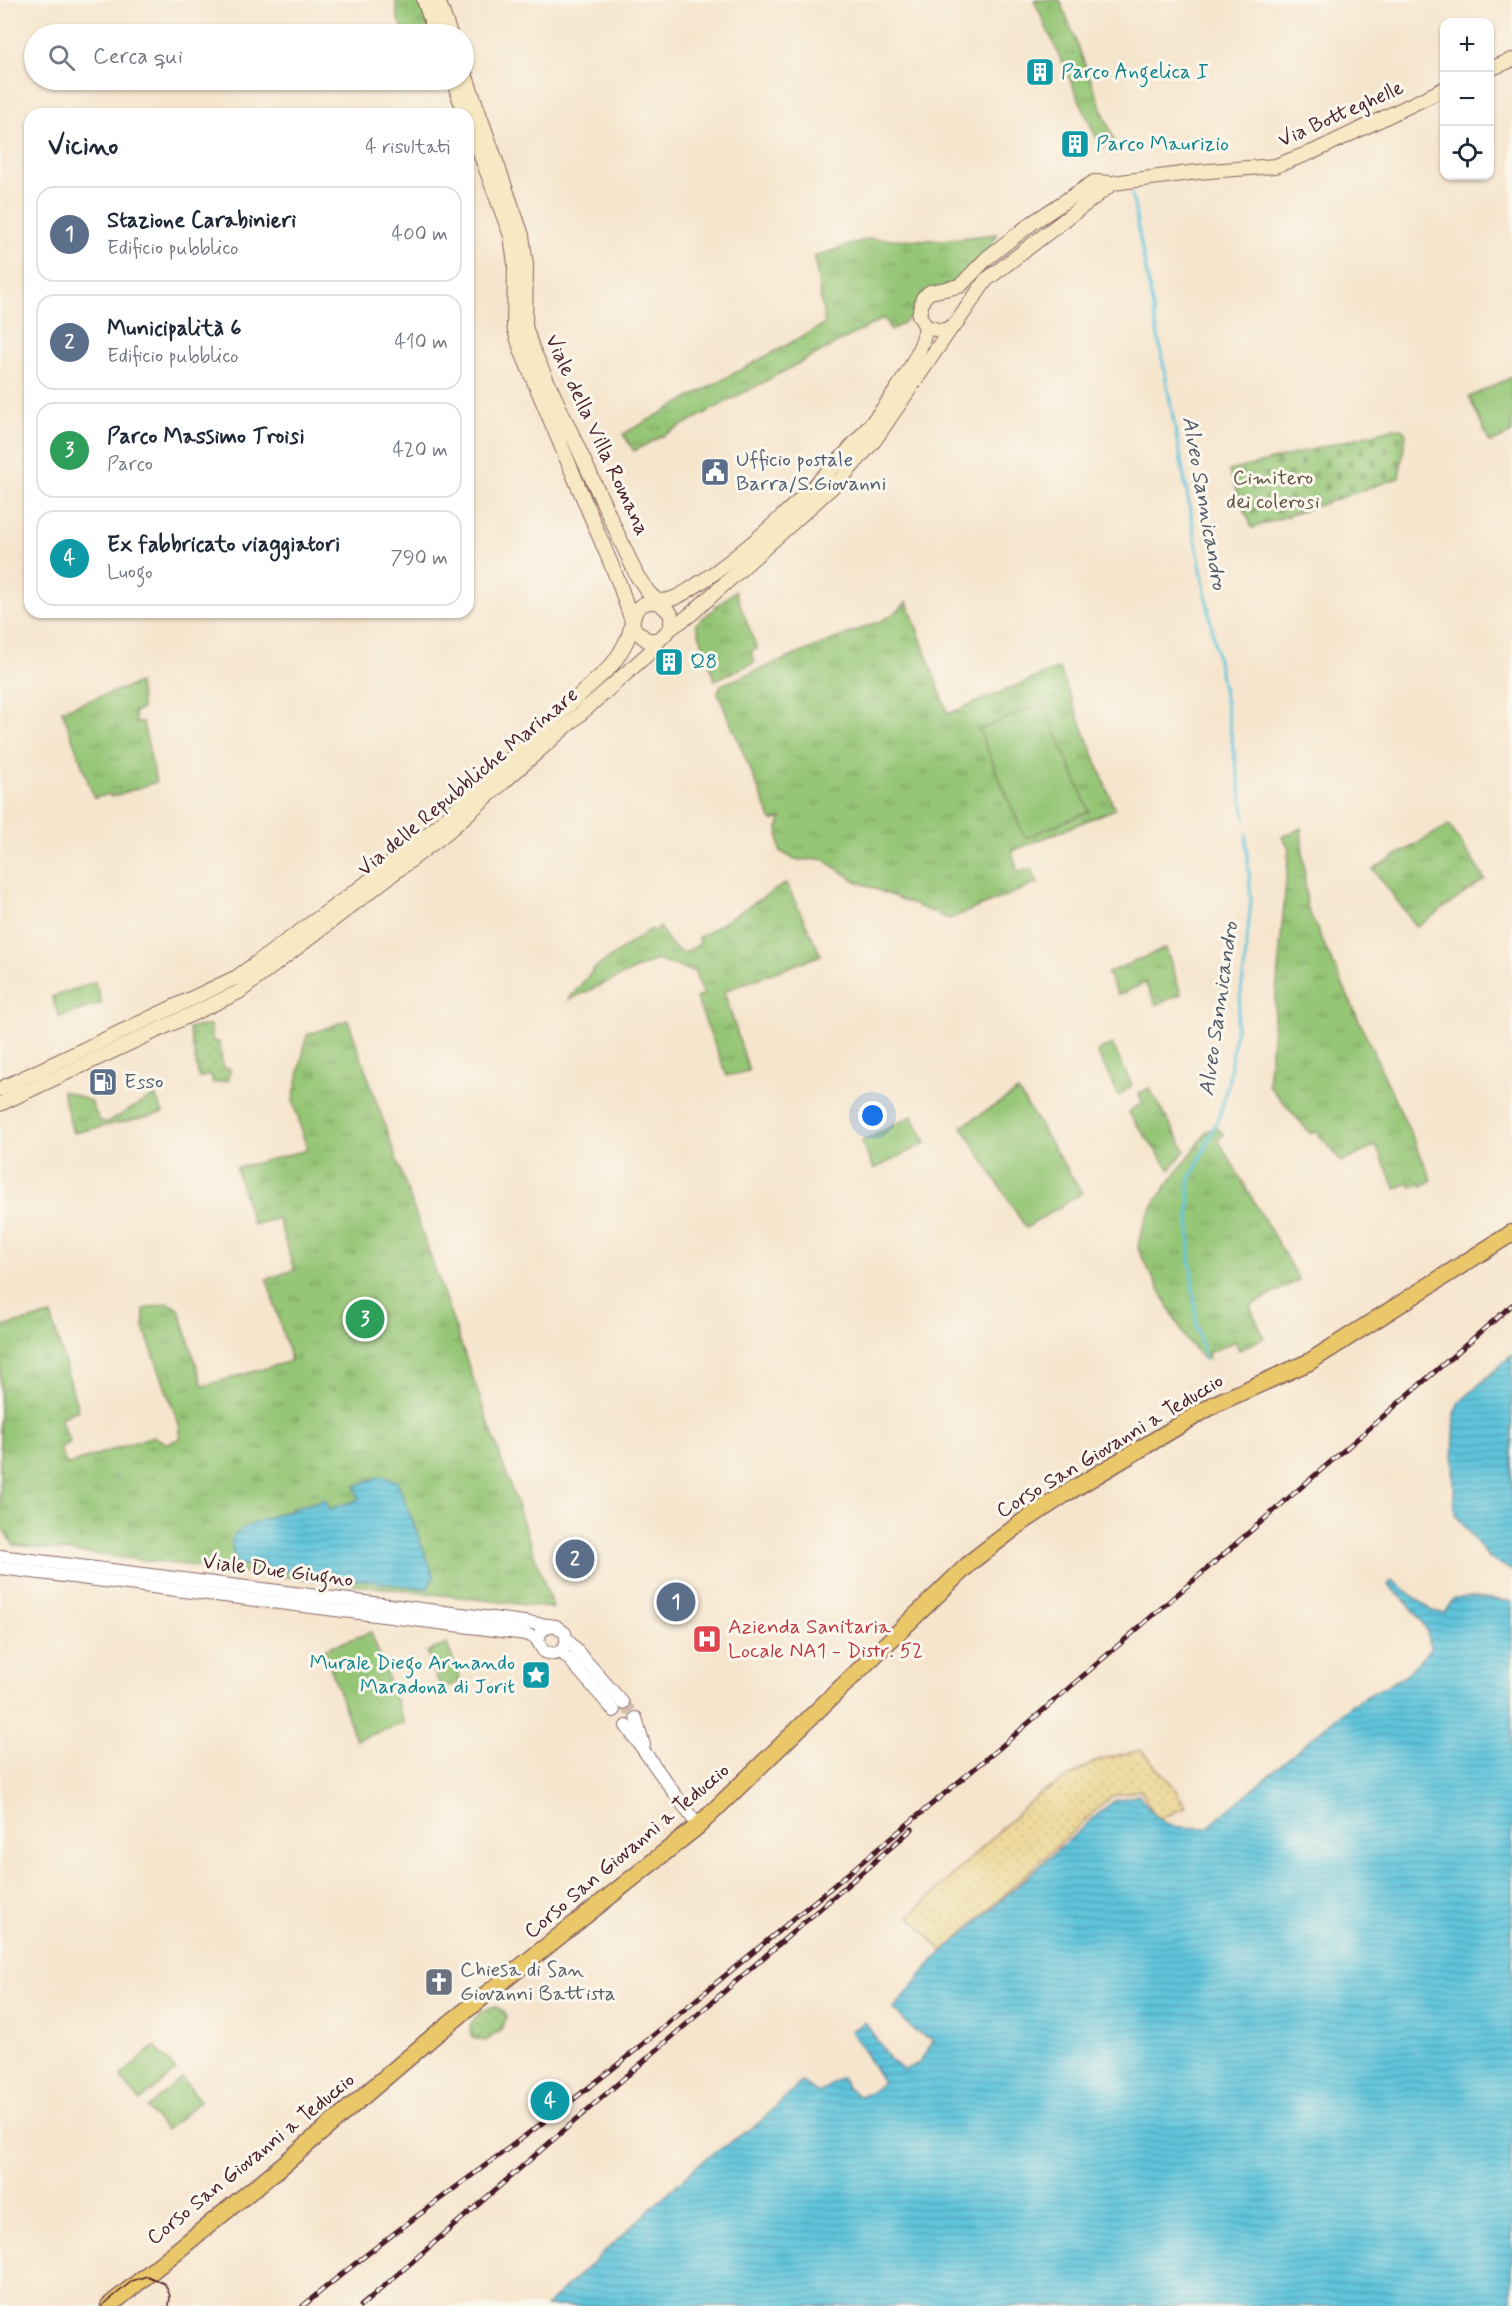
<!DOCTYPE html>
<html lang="it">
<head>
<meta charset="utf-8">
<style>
  :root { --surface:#fff; --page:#f2f2f3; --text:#1f2937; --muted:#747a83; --line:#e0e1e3; --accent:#2563eb }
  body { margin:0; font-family:Mynerve,sans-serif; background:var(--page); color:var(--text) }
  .controls { position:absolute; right:18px; top:18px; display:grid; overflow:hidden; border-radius:12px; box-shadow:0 2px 4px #0004 }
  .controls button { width:54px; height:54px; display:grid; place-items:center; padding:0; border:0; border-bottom:2px solid var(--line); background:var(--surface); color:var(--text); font:30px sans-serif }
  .you { position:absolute; left:873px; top:1116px; width:21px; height:21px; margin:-15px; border:4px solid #fff; border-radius:50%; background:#1a73e8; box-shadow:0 0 0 9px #1a73e833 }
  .badge { display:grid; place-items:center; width:39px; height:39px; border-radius:50%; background:var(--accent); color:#fff; font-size:20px; font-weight:700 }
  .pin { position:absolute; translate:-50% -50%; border:3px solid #fff; box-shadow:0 2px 6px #0006 }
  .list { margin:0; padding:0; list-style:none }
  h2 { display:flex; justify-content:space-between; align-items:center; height:78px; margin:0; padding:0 24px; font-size:26px }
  h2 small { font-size:20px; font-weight:400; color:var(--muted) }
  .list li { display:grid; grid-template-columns:39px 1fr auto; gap:18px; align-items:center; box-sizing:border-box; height:96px; margin:0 12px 12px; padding:0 12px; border:2px solid var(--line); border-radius:18px }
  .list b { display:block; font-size:22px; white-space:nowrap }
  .list p { margin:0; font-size:20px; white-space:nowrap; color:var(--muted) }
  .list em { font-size:20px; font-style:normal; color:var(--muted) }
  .icon { flex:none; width:33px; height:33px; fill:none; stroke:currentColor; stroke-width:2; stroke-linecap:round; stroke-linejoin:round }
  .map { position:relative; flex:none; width:1512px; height:2306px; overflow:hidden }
  .search { position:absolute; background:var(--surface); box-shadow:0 2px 4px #0004; left:24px; top:24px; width:450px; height:66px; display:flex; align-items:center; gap:15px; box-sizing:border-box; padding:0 21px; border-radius:33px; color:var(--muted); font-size:22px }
  .panel { position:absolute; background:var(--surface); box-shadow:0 2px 4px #0004; left:24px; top:108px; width:450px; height:510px; border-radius:18px }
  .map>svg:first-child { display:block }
</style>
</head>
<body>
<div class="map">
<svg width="1512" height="2306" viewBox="0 0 1512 2306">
  <defs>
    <pattern id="grass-tufts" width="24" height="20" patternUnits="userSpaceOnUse" patternTransform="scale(1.5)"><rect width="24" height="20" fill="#95c676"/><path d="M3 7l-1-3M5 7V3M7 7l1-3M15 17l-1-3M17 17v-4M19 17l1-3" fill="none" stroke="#7ca061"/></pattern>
    <pattern id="sand-dots" width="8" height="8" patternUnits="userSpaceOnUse" patternTransform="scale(1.5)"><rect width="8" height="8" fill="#eeda9e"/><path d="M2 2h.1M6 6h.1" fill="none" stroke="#cebb88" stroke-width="1.8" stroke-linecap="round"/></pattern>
    <pattern id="cemetery-stones" width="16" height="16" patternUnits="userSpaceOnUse" patternTransform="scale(1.5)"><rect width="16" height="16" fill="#95c676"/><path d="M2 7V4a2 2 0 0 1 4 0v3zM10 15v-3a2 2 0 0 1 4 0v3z" fill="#7ca061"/></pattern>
    <pattern id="garden-dots" width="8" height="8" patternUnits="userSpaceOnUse" patternTransform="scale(1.5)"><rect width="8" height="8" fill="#95c676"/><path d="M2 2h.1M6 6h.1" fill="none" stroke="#7ca061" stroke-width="1.8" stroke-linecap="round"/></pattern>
    <pattern id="water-rules" width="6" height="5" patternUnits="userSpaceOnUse" patternTransform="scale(1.5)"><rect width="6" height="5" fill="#5ec5dc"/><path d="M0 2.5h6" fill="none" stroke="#509fb3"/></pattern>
  </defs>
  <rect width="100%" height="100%" fill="#fbf7ec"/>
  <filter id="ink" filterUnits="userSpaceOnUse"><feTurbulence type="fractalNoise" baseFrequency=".0167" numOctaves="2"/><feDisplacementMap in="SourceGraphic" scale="12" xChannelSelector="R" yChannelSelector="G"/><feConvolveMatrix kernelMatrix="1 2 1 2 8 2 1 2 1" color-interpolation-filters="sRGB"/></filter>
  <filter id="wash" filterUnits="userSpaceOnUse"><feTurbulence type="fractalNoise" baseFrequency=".008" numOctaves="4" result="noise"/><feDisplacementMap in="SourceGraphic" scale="24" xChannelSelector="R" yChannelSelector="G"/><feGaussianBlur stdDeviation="1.35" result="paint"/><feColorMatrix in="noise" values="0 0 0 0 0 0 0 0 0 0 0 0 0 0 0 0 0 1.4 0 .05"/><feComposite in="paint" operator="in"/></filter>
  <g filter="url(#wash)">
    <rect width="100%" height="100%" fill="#f6e5cd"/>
    <g fill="url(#grass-tufts)" stroke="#707250" stroke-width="1.5">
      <path d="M 396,0 L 419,0 L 433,34 C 403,34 397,30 396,0 Z"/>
      <path d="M 1034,0 L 1060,0 L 1115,143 L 1101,148 Z"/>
      <path d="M 997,234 C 983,267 957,283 927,301 L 924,308 L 891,331 L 884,318 L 634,451 L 623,434 L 825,324 L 814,257 L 868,239 L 943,240 Z"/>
      <path d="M 735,591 L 757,649 L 751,651 L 755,662 L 715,680 L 696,624 Z"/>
      <path d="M 907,601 L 948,714 L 1059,668 L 1115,809 L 1012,851 L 1018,872 L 1031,868 L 1038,883 L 949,919 L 856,881 L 823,859 L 795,860 L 780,851 L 778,828 L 782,818 L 772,821 L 718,693 L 721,685 L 883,620 L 898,611 Z"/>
      <path d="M 139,683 L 142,709 L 134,712 L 136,723 L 143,722 L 156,782 L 111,797 L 110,794 L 94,798 L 62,710 Z"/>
      <path d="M 1449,825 L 1485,879 L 1417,927 L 1373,869 Z"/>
      <path d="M 1301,828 L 1307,907 L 1432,1180 L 1422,1186 L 1420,1183 L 1411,1187 L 1409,1182 L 1396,1189 L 1376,1146 L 1342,1162 L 1316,1131 L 1311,1134 L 1268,1085 L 1289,847 L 1282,837 Z"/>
      <path d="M 786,883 L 821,955 L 724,991 L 749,1071 L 727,1076 L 696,998 L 703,995 L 695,972 L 656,960 L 568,1000 L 595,968 L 651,929 L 654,932 L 660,927 C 667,939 671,949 685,953 L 700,944 L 698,938 Z"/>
      <path d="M 1166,948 L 1181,994 L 1156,1005 L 1145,983 L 1118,995 L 1107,973 Z"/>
      <path d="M 348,1020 L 553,1608 L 14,1545 L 0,1525 L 0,1327 L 51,1315 L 78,1410 L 60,1418 L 70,1442 L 59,1448 L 67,1465 L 153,1436 L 168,1444 L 180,1438 L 180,1428 L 144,1328 L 144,1309 L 168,1303 L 179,1309 L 203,1386 L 291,1361 L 267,1279 L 294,1270 L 278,1218 L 253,1225 L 236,1168 L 307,1150 L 293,1100 L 307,1035 Z"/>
      <path d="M 1112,1044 L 1132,1085 L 1119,1096 L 1097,1052 Z"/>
      <path d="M 1149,1088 L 1185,1150 L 1170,1170 L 1128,1112 L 1142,1103 L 1139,1094 Z"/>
      <path d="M 62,1090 L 90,1101 L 100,1121 L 108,1122 L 155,1095 L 163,1113 L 73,1133 Z"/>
      <path d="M 1213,1128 L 1218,1128 L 1224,1135 L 1218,1139 L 1299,1280 L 1250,1306 L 1264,1338 L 1239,1350 L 1235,1341 L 1208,1353 L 1209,1358 L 1204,1359 L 1187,1341 L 1138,1249 C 1142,1203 1184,1170 1206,1132 Z"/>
    </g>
    <path fill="url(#sand-dots)" stroke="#9c7c64" stroke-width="1.5" d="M 1141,1750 L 1173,1786 L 1186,1807 L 1157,1820 L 1141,1790 L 1111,1796 L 943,1952 L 910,1916 L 1036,1796 L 1098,1760 Z"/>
    <path fill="url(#cemetery-stones)" stroke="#707250" stroke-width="1.5" d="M 1395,428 L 1402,429 L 1406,434 L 1399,478 L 1252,528 L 1229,471 Z"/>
    <g fill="url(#garden-dots)" stroke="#707250" stroke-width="1.5">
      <path d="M 210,1025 L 213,1042 L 219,1042 L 223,1068 L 230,1069 L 229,1080 L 213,1083 L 211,1075 L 199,1078 L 189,1028 Z"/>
      <path d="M 496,2007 L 503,2011 L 507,2017 L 501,2030 L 486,2041 L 473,2038 L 470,2027 C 475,2015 483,2009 496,2007 Z"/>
    </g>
    <g fill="#95c676" stroke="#707250" stroke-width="1.5">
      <path d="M 1512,377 L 1512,433 L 1490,443 L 1469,397 Z"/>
      <path d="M 1043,703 L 1089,811 L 1025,838 L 979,730 Z"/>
      <path d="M 95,982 L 102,1003 L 59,1017 L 52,997 Z"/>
      <path d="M 1018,1091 L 1082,1193 L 1026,1228 L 962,1126 Z"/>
      <path d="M 912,1116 L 926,1143 L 874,1169 L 861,1142 Z"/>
      <path d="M 371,1632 L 404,1723 L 356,1740 L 324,1649 Z"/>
      <path d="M 447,1644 L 461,1681 L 441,1689 L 427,1652 Z"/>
      <path d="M 155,2046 L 176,2071 L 140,2101 L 120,2076 Z"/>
      <path d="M 182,2078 L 200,2101 L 166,2130 L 147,2108 Z"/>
    </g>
    <g fill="url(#water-rules)" stroke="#547284" stroke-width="1.5">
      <path d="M 1512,1355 L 1512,1571 L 1488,1557 L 1455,1514 L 1453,1461 L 1455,1414 L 1460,1402 Z"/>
      <path d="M 381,1476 L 397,1481 L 434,1576 L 428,1589 L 236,1564 C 234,1555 229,1545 233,1537 C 240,1523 307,1505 325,1499 L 330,1509 L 359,1499 L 355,1486 Z"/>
      <path d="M 1392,1580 L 1432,1611 L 1444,1613 L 1454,1598 L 1475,1597 L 1512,1602 L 1512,2306 L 546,2306 L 700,2163 L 761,2121 L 801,2082 L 819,2093 L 841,2077 L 848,2089 L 859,2096 L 872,2091 L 883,2082 L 851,2031 L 865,2022 L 892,2062 L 904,2070 L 919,2063 L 934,2040 L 914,2031 L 894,2009 L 934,1960 L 1113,1801 L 1139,1795 C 1163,1827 1167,1828 1207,1828 L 1352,1704 L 1405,1676 L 1430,1649 C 1431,1623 1406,1601 1388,1585 Z"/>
    </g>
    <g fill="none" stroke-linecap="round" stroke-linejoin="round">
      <g stroke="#5ec5dc" stroke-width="3">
        <path d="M 1132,195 L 1225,699 L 1245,818"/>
        <path d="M 1205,1360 L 1197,1327 L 1190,1258 L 1189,1182 L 1219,1117 L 1228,1084 L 1244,971 L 1251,900 L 1246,835"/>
      </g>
    </g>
  </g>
  <g filter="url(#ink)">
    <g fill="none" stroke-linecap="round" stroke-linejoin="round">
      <path stroke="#d4bdad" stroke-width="12" stroke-dasharray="12 6" stroke-linecap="butt" d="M 623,1703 L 636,1718"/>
      <g stroke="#866464" stroke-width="14">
        <g id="tertiary">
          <path d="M 0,1556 L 556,1626 L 565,1633 C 568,1643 565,1650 555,1654 L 544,1652 L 538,1642 L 541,1631 L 551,1626"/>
          <path d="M 0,1568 L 526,1634 L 538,1639"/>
          <path d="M 566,1638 L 623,1703"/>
          <path d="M 560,1652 L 568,1658 L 614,1711"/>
          <path d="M 636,1718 L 644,1745"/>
          <path d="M 626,1726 L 698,1826"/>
        </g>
      </g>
      <g stroke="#866464" stroke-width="16">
        <g id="secondary">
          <path d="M 424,0 L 436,34"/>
          <path d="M 438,0 L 450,34"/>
          <path d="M 1490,69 L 1512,60"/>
          <path d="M 464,71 L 522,235 L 526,265 L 525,326 L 532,348 L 637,576 L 649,593 L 671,614 L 671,628 L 659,640 L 647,640 L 635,630 L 619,583 L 521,350 L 514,327 L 515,264 L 511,236 L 468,121"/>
          <path d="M 453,80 L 465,114"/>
          <path d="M 1113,183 L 986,280 L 955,325 L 943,331 L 926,327 L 919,315 L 923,298 L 930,292 L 960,286 L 987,258 L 1032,223 L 1094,182 L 1113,183 L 1197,172 L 1275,166 L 1315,151 L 1444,89"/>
          <path d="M 671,628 L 690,615 L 841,479 L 874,441 L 951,328"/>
          <path d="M 0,1089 L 237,977 L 360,888 L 438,826 L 610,667 C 617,659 622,650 627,640 C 632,630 631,614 639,607 C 648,599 663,603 674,598 C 684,594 692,588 701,582 C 766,539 913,403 926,327"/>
          <path d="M 0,1104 L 239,992 L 446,833 L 649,653 L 659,640"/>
        </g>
      </g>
      <g stroke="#866464" stroke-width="19">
        <path id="primary" d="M 109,2306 L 284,2164 L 435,2035 L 698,1826 L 972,1561 L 1021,1523 L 1065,1494 L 1215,1404 L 1309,1362 L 1512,1233"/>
      </g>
      <use href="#tertiary" stroke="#fff" stroke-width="12"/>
      <use href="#secondary" stroke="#f7e9c3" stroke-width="14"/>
      <use href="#primary" stroke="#eac769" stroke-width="16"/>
      <path stroke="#4a1f2b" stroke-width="1.5" d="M 102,2306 L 132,2281 L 147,2276 L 165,2284 L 170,2296 L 169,2306"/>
      <g stroke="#4a1f2b" stroke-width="5">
        <g id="rail">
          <path d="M 303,2306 C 405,2220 517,2146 621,2062 L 1003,1745 L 1512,1305"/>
          <path d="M 361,2306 L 912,1829"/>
        </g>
      </g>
      <use href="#rail" stroke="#fbf7ec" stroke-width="3" stroke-dasharray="9" stroke-linecap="butt"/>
    </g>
  </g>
  <defs>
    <g id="building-square" transform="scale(1.5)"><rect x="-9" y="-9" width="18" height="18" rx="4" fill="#0f9aa8" stroke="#fbf7ec"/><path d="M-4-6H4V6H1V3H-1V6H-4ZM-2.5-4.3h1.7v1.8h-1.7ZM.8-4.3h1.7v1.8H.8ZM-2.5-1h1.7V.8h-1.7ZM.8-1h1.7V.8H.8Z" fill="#fff"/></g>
    <g id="civic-square" transform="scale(1.5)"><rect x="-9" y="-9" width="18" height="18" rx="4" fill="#5c6f8a" stroke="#fbf7ec"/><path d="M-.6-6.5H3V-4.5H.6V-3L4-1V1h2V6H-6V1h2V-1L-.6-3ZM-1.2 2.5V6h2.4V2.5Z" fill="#fff"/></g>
    <g id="fuel-square" transform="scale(1.5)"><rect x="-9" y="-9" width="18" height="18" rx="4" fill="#5c6f8a" stroke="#fbf7ec"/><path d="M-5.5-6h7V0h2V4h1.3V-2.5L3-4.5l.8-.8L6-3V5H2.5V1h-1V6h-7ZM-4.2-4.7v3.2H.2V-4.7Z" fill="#fff"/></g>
    <g id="hospital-square" transform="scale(1.5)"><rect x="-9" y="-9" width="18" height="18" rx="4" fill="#e0444e" stroke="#fbf7ec"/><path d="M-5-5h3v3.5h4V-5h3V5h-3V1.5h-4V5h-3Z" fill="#fff"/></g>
    <g id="sight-square" transform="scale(1.5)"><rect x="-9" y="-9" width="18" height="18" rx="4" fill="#0f9aa8" stroke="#fbf7ec"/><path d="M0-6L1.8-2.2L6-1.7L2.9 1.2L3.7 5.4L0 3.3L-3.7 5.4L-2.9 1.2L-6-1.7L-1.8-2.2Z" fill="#fff"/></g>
    <g id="church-square" transform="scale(1.5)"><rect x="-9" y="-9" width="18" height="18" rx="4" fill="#6b7280" stroke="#fbf7ec"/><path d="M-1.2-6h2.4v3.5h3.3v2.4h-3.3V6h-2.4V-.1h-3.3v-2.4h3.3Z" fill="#fff"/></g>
  </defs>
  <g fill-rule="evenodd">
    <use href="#building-square" x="1040" y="72"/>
    <use href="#building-square" x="1075" y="144"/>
    <use href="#civic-square" x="715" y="472"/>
    <use href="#building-square" x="669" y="662"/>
    <use href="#fuel-square" x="103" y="1082"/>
    <use href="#hospital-square" x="707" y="1639"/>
    <use href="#sight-square" x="536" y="1675"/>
    <use href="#church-square" x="439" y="1982"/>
  </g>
  <g text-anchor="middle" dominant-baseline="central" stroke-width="6" stroke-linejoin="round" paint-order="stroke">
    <g font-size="21" fill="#0d838f" stroke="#fbf7ec" text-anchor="start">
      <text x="1061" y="72">Parco Angelica I</text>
      <text x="1096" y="144">Parco Maurizio</text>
      <text x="690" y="662">Q8</text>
      <text x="515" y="1663" text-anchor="end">Murale Diego Armando<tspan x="515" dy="24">Maradona di Jorit</tspan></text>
    </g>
    <g font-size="21" fill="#4a1f2b" stroke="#fbf7ec">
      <text transform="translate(1341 114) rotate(-24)">Via Botteghelle</text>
      <text transform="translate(597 435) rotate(65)">Viale della Villa Romana</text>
      <text transform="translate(468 782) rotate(-40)">Via delle Repubbliche Marinare</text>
      <text transform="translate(1110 1446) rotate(-31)">Corso San Giovanni a Teduccio</text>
      <text transform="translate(278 1571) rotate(7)">Viale Due Giugno</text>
      <text transform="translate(627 1851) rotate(-40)">Corso San Giovanni a Teduccio</text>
      <text transform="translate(251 2159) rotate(-39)">Corso San Giovanni a Teduccio</text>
    </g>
    <g font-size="21" fill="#4e5e75" stroke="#fbf7ec" text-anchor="start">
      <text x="736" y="460">Ufficio postale<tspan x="736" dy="24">Barra/S.Giovanni</tspan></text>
      <text x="124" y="1082">Esso</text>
    </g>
    <g font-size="21" fill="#605142" stroke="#fbf7ec">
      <text x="1273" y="478">Cimitero<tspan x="1273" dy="24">dei colerosi</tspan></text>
    </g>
    <g font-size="21" fill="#be3a42" stroke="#fbf7ec" text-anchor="start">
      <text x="728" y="1627">Azienda Sanitaria<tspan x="728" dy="24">Locale NA1 - Distr. 52</tspan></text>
    </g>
    <g font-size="21" fill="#5b616d" stroke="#fbf7ec" text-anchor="start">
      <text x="460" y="1970">Chiesa di San<tspan x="460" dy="24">Giovanni Battista</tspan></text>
    </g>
    <g font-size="22" font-style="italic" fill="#515969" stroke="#fbf7ec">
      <text transform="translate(1204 503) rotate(80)">Alveo Sannicandro</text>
      <text transform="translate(1219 1009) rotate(-82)">Alveo Sannicandro</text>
    </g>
  </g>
</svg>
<div class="controls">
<button>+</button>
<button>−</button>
<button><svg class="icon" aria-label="locate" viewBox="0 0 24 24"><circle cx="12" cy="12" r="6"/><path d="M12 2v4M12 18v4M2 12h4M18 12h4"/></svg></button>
</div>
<div class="you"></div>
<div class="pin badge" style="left:676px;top:1602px;background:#5c6f8a">1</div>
<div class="pin badge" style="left:575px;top:1559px;background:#5c6f8a">2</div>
<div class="pin badge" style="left:365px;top:1319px;background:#2e9e5b">3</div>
<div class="pin badge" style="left:550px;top:2101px;background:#0f9aa8">4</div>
<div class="search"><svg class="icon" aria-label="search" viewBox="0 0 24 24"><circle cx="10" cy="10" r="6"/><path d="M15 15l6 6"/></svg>Cerca qui</div>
<section class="panel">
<h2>Vicino<small>4 risultati</small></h2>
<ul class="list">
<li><span class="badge" style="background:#5c6f8a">1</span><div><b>Stazione Carabinieri</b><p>Edificio pubblico</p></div><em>400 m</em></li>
<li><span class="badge" style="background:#5c6f8a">2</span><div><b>Municipalità 6</b><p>Edificio pubblico</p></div><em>410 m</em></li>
<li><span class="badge" style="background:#2e9e5b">3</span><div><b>Parco Massimo Troisi</b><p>Parco</p></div><em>420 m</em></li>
<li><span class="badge" style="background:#0f9aa8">4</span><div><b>Ex fabbricato viaggiatori</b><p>Luogo</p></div><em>790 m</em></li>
</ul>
</section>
</div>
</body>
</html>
